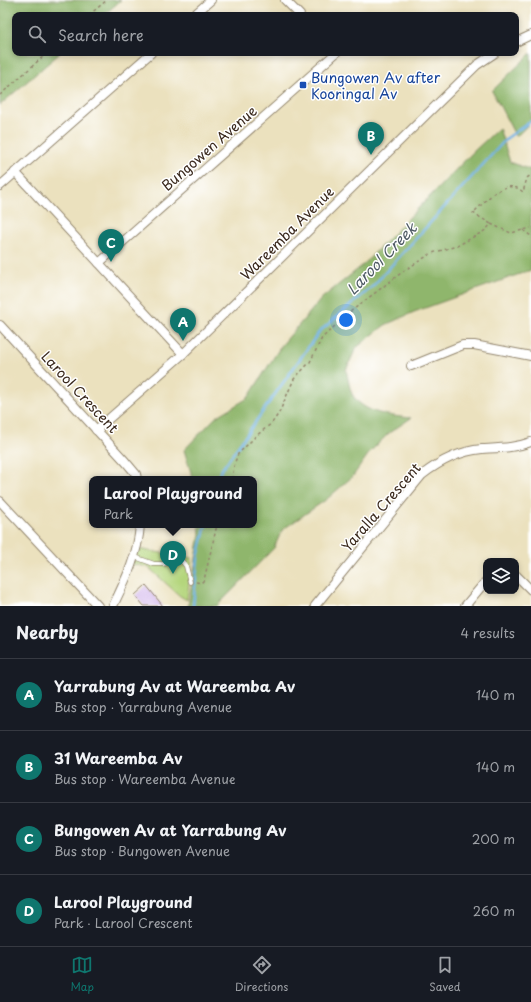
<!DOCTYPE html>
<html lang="en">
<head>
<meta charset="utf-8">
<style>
  :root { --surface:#171b24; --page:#242831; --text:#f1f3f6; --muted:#9ea1a6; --line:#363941; --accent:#0f766e }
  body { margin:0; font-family:"Playpen Sans",sans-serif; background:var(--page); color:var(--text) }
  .controls { position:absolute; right:12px; bottom:12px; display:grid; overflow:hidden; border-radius:8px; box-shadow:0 2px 6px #0003 }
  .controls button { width:36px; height:36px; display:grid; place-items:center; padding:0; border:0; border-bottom:1px solid var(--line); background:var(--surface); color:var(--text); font:20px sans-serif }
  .you { position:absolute; left:346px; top:320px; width:14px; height:14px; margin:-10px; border:3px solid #fff; border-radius:50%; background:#1a73e8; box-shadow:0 0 0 6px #1a73e833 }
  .badge { display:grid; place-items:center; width:26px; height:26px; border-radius:50%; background:var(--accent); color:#fff; font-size:13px; font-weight:700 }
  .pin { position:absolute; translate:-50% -33px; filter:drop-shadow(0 1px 2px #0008) }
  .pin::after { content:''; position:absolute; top:21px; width:14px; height:12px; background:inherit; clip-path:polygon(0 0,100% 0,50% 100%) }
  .popup { position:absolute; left:89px; top:476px; width:168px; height:52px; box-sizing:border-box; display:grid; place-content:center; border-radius:8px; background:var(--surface); filter:drop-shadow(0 1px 3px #0005); font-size:13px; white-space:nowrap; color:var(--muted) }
  .popup b { font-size:15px; color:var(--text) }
  .popup::after { content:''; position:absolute; left:50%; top:100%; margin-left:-8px; border:8px solid transparent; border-top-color:var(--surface) }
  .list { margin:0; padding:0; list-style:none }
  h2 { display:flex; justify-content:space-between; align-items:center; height:52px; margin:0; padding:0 16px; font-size:17px }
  h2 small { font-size:13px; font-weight:400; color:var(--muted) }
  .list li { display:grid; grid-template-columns:26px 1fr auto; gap:12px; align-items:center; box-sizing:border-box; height:72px; padding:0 16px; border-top:1px solid var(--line) }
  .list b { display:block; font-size:15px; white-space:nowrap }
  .list p { margin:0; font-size:13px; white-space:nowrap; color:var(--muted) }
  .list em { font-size:13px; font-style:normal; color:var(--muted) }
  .icon { flex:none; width:22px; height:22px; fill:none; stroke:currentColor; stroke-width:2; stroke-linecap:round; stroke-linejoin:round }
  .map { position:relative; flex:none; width:531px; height:606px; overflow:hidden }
  .search { position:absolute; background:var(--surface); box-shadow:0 2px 6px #0003; left:12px; right:12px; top:12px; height:44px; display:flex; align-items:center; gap:10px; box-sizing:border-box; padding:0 14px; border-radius:8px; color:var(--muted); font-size:15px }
  .sheet { height:340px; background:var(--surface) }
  nav { display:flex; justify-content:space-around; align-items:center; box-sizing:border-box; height:56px; border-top:1px solid var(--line); background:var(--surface); font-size:11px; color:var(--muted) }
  nav a { display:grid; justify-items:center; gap:2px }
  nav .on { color:var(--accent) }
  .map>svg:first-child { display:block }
</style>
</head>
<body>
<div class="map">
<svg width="531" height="606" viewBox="0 0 531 606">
  <rect width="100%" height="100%" fill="#fff"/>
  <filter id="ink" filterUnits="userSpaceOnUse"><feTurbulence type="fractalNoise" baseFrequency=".025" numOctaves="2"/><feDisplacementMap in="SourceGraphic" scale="8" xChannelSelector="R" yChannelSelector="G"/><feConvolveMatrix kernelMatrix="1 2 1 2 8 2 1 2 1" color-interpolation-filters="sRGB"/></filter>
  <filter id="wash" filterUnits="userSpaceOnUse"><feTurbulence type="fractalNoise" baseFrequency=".012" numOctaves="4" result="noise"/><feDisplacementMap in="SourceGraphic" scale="16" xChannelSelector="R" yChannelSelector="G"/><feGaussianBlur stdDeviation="0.9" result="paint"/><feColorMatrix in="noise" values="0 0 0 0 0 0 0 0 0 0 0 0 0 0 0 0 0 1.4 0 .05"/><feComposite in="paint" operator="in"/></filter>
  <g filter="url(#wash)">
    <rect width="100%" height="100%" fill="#ebe1be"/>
    <path fill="#b4d57c" stroke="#78804d" d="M 137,549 L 192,558 L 187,600 L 180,596 L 148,567 L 132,564 Z"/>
    <g fill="#8fb66c" stroke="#657045">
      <path d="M 0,0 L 121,0 L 104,15 L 15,15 L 15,53 L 60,53 L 0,105 Z"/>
      <path d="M 531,53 L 531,122 L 516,137 L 492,91 Z"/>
      <path d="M 499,128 L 510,162 L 531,170 L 531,270 L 414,312 L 385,325 L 356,348 L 346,370 C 348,377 349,387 352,394 C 363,414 392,416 411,418 L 389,433 L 370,452 L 353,476 L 327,499 L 282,530 L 274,548 L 217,606 L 188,606 L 200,534 L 199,525 L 254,525 L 254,479 L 193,479 L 184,450 L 216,417 L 248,398 L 281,346 L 322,298 L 363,265 L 474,151 Z"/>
    </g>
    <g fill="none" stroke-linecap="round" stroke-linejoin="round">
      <g stroke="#71b2e5" stroke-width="2.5">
        <path d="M 218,479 L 220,472 L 319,332 L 372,287 L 507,138 L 531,121"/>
        <path d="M 193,606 L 198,557 L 206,525"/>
      </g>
    </g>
    <g id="blocks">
      <path fill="#c8a5e7" d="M 146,585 L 163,606 L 144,606 L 135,595 Z"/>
    </g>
  </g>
  <g filter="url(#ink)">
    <use href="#blocks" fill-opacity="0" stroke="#93866e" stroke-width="1"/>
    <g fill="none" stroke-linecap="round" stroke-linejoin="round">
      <g stroke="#93866e" stroke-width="5.5">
        <path id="service" d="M 135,557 L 154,564 L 163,564 L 181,560 L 186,566 L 190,582"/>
      </g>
      <g stroke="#93866e" stroke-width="10">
        <g id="minor">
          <path d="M 285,0 L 300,15"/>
          <path d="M 194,15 L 211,0"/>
          <path d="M 516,42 L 531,35"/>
          <path d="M 15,172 L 183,354"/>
          <path d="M 0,186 L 151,53"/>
          <path d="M 99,263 L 336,53"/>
          <path d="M 0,325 L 125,461 L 136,474 L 137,479"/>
          <path d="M 411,366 L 463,345 L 474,345 L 531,356"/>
          <path d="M 96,430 L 183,354 L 477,65 L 495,53"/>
          <path d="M 0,501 L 98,606"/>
          <path d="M 516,575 L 531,590"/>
          <path d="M 113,606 C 126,579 138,555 140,525"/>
          <path d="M 315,606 L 422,475 C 440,461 460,451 482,449 C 499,448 515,448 531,442"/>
          <path d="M 465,606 L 486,581"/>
        </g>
      </g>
      <g stroke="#93866e" stroke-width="1.5" stroke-dasharray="3 3" stroke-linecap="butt">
        <path d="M 89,15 L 107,0"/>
        <path d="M 0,95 L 47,53"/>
        <path d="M 491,224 L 511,233 L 531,228"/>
        <path d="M 523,230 L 531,236"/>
        <path d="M 232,479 L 235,462 L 238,454 L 256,436 L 272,423 L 279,413 L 294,379 L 310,362 L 322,338 L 350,312 L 405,270 L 432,253 L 457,246 L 486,230 L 491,224 L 473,213 C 487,200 505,176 523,192 L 527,178 L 531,175"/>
        <path d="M 196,582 L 201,583 L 204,580 L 217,525"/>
      </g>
      <use href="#service" stroke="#fff" stroke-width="4"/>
      <use href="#minor" stroke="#fff" stroke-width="8"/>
    </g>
  </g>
  <rect fill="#1a4fb4" stroke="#fff" stroke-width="1.5" x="299" y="81" width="8" height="8" rx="2"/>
  <g text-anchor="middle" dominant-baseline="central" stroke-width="3" stroke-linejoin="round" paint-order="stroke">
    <g font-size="14" fill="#164399" stroke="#fff" text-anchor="start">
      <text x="311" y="77">Bungowen Av after<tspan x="311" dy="16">Kooringal Av</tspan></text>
    </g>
    <g font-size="14" fill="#3b2a1e" stroke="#fff">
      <text transform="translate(209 148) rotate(-41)">Bungowen Avenue</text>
      <text transform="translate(287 233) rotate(-45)">Wareemba Avenue</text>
      <text transform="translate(80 392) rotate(47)">Larool Crescent</text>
      <text transform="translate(381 507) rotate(-49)">Yaralla Crescent</text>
    </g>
    <g font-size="15" font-style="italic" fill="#4e5a64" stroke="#fff">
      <text transform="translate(381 258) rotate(-46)">Larool Creek</text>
    </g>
  </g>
</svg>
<div class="controls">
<button><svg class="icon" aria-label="layers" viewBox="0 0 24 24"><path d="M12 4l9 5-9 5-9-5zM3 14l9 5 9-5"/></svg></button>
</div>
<div class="you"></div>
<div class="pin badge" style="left:183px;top:341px">A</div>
<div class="pin badge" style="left:371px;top:155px">B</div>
<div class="pin badge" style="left:111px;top:262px">C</div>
<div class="pin badge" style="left:173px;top:574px">D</div>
<div class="popup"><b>Larool Playground</b>Park</div>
<div class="search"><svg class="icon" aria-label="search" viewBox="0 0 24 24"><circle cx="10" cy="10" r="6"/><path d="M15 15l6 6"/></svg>Search here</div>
</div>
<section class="sheet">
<h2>Nearby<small>4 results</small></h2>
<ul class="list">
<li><span class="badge">A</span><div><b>Yarrabung Av at Wareemba Av</b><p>Bus stop · Yarrabung Avenue</p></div><em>140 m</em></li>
<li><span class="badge">B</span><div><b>31 Wareemba Av</b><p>Bus stop · Wareemba Avenue</p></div><em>140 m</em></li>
<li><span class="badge">C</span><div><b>Bungowen Av at Yarrabung Av</b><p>Bus stop · Bungowen Avenue</p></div><em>200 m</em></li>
<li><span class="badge">D</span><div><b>Larool Playground</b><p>Park · Larool Crescent</p></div><em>260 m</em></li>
</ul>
</section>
<nav>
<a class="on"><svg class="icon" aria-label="map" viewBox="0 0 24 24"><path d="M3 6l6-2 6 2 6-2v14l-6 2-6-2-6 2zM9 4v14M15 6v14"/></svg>Map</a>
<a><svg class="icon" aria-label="directions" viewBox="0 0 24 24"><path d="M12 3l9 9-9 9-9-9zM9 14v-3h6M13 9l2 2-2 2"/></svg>Directions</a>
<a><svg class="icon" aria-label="saved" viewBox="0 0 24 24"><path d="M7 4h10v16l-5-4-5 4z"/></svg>Saved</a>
</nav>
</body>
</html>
